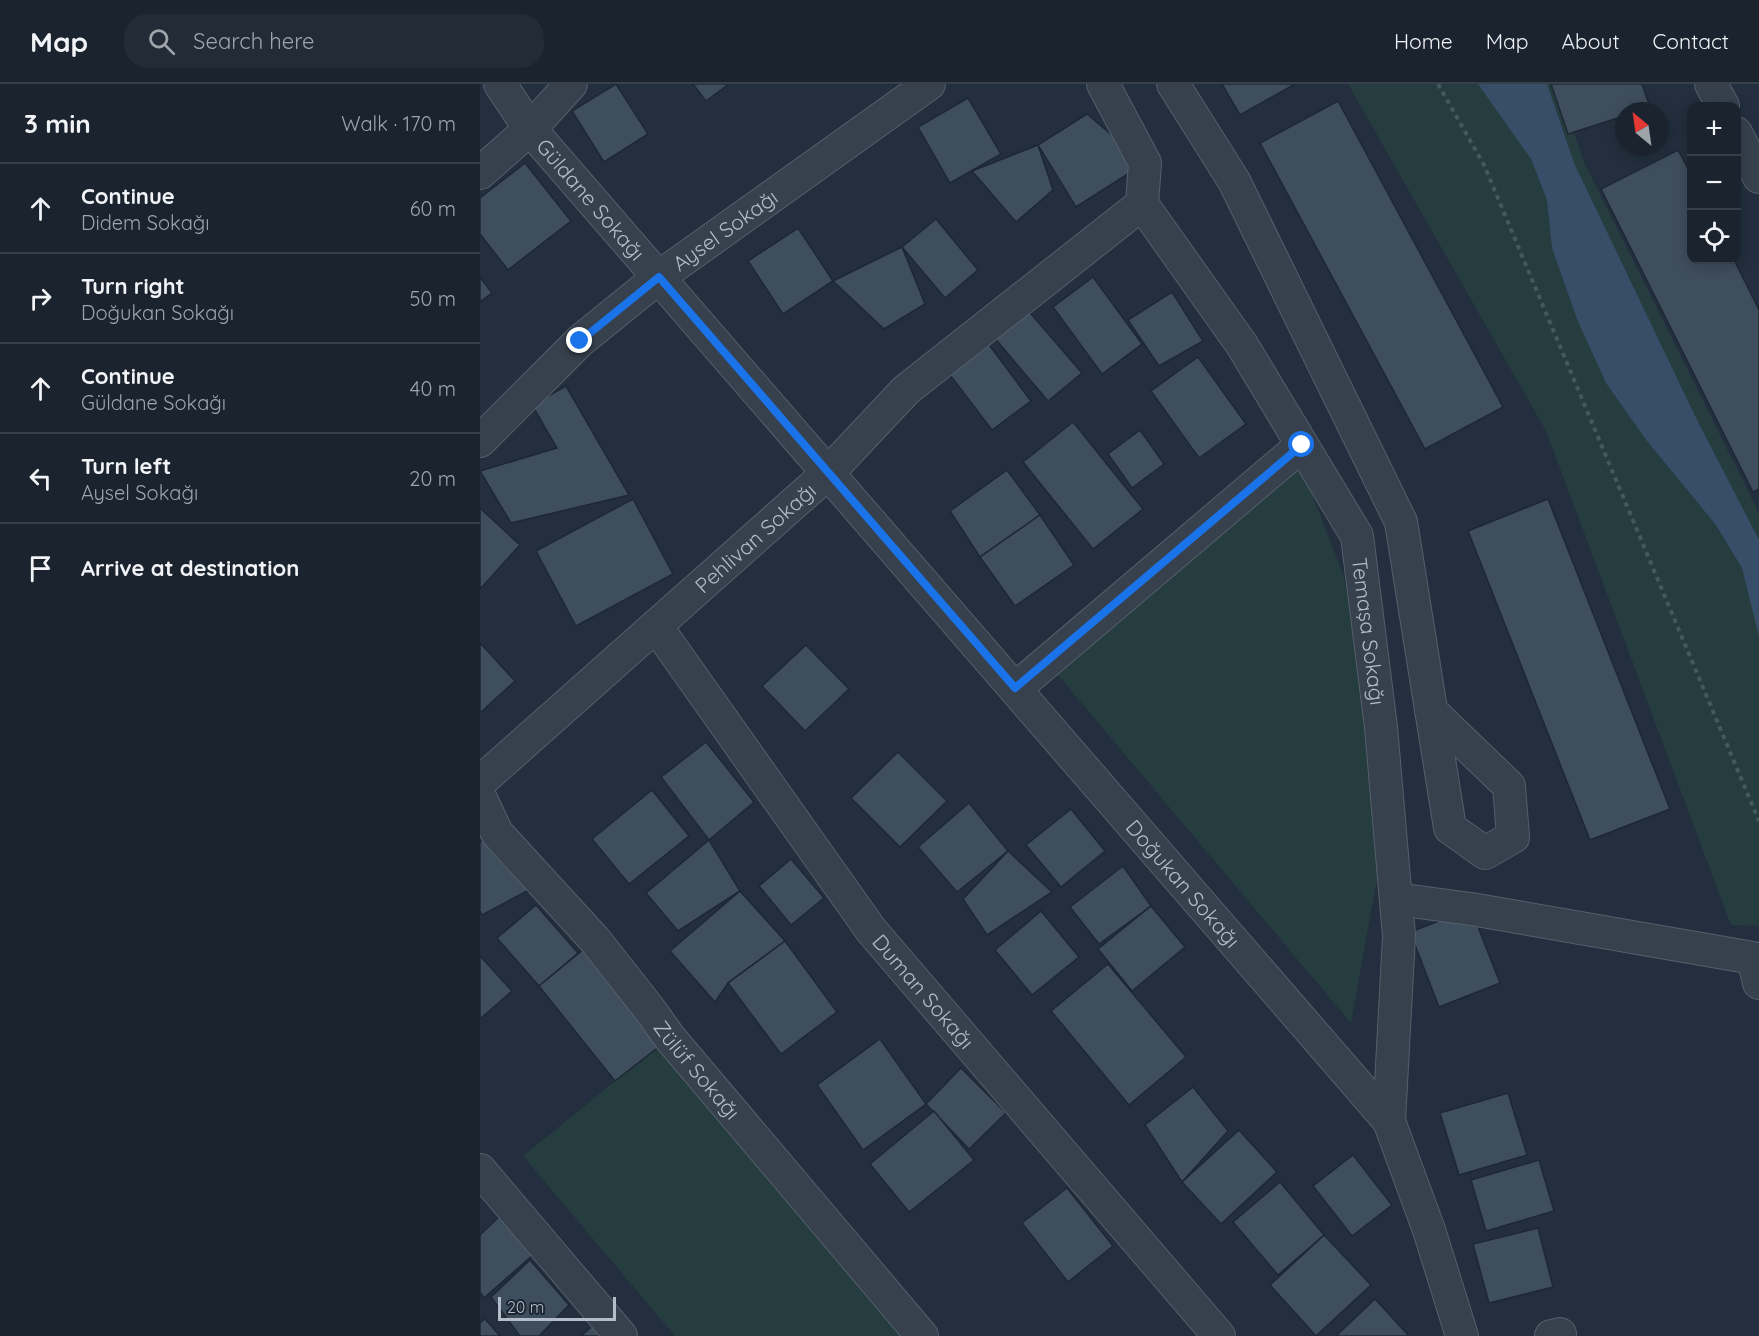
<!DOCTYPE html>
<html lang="en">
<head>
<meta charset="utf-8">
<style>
  :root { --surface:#1a232e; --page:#232b36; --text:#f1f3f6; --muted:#9fa4aa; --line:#38404a }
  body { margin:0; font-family:Quicksand,sans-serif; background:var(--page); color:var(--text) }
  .controls { position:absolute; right:18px; top:18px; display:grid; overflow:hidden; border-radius:12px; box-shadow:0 3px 15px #0003 }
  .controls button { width:54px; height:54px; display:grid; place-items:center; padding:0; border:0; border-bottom:2px solid var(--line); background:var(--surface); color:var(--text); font:30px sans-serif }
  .compass { position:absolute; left:1135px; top:18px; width:54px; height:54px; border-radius:50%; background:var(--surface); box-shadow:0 3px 15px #0003; rotate:331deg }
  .scale { position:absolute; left:18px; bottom:15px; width:118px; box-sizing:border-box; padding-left:6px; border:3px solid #b3bcc9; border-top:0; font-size:16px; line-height:21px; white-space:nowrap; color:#b3bcc9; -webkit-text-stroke:4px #1c2633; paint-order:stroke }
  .stop { position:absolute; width:18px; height:18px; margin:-14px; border:4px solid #1a73e8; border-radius:50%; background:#fff }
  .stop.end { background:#1a73e8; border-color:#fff; box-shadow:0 2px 6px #0008 }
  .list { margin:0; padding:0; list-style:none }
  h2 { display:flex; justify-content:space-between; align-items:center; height:78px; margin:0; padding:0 24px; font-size:26px }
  h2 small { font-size:20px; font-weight:400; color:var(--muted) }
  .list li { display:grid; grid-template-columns:39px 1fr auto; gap:18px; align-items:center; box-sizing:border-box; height:90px; padding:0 24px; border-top:2px solid var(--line) }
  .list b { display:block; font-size:22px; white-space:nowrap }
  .list p { margin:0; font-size:20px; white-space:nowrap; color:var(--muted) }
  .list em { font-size:20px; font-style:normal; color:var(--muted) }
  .icon { flex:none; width:33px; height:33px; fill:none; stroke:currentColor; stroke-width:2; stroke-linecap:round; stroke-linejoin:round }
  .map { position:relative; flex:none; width:1279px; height:1252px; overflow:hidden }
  header { display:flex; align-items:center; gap:36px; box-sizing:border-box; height:84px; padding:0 30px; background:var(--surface); border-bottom:2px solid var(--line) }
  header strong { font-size:28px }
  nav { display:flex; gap:33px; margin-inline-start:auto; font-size:21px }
  .search { width:420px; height:54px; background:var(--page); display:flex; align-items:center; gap:15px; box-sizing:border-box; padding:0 21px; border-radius:24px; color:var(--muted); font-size:22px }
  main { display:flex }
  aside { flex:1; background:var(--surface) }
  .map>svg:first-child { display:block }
</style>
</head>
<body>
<header>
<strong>Map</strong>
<div class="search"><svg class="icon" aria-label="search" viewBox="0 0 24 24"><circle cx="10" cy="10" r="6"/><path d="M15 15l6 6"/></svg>Search here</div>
<nav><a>Home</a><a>Map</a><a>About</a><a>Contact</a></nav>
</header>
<main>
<aside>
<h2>3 min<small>Walk · 170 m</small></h2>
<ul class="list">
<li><svg class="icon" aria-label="ahead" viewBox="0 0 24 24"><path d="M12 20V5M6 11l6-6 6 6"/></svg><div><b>Continue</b><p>Didem Sokağı</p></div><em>60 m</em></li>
<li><svg class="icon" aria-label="right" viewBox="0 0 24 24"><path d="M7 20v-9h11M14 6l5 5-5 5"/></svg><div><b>Turn right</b><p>Doğukan Sokağı</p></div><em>50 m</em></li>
<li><svg class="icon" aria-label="ahead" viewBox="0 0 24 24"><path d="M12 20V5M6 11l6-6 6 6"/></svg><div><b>Continue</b><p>Güldane Sokağı</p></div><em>40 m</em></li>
<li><svg class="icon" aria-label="left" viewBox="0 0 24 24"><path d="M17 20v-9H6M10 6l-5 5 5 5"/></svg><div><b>Turn left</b><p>Aysel Sokağı</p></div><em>20 m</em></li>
<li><svg class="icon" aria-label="arrive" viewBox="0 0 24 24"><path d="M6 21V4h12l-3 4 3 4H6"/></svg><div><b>Arrive at destination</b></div></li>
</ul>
</aside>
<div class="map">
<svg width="1279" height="1252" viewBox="0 0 1279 1252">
  <rect width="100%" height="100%" fill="#232f3e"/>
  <g fill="#253d3f">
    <path d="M 868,0 L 1077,0 L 1104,78 L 1279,429 L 1279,842 L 1251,841 L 1066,347 Z"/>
    <path d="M 818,375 L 864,492 L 907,740 L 871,939 L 567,578 Z"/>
    <path d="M 193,950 L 455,1252 L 195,1252 L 43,1072 Z"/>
  </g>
  <path fill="#384d68" d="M 998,0 L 1067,0 L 1094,79 L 1217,336 L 1279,456 L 1279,553 L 1262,484 L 1236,441 L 1167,357 L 1126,299 L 1097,235 L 1072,164 L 1067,116 L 1051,75 Z"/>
  <g fill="#3f4e5d" stroke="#1e2835" stroke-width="1.5">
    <path d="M 136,0 L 168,50 L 124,78 L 92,27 Z"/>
    <path d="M 213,0 L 249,0 L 226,17 Z"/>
    <path d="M 742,0 L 815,0 L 760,31 Z"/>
    <path d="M 1071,0 L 1162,0 L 1170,23 L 1157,27 L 1144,27 L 1144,32 L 1088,50 Z"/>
    <path d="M 488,14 L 521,70 L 470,99 L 438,43 Z"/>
    <path d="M 858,17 L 1023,323 L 945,365 L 780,59 Z"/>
    <path d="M 607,30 L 665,79 L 596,123 L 558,61 Z"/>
    <path d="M 558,61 L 573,106 L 536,138 L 492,87 Z"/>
    <path d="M 1198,66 L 1212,92 L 1212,176 L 1254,176 L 1279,226 L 1279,405 L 1273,408 L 1121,105 Z"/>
    <path d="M 45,79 L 91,137 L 28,186 L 0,150 L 0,114 Z"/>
    <path d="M 456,135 L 498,186 L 465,214 L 422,163 Z"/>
    <path d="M 318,144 L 353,197 L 303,230 L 268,177 Z"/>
    <path d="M 422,163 L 445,220 L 404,245 L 353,197 Z"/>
    <path d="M 0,193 L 12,209 L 0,218 Z"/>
    <path d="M 613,193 L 662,260 L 622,290 L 573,223 Z"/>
    <path d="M 692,208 L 723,257 L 679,282 L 648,236 Z"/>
    <path d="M 545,223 L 602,289 L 568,317 L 512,251 Z"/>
    <path d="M 507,258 L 551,317 L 512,346 L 467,287 Z"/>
    <path d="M 718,273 L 766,340 L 719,374 L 671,307 Z"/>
    <path d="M 86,302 L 149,411 L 31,439 L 0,387 L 77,364 L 52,321 Z"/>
    <path d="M 593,338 L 663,425 L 613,465 L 543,378 Z"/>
    <path d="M 660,346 L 684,380 L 652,404 L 628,370 Z"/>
    <path d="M 527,386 L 560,431 L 500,473 L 470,427 Z"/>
    <path d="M 153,415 L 193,490 L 96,542 L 56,467 Z"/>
    <path d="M 1068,415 L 1190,725 L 1110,756 L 988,447 Z"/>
    <path d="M 0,424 L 40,461 L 0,505 Z"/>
    <path d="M 560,431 L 594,481 L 535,522 L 500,473 Z"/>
    <path d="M 0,559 L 35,597 L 0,629 Z"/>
    <path d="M 326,561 L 369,605 L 325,647 L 282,602 Z"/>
    <path d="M 226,658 L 274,718 L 229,756 L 181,693 Z"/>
    <path d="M 418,668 L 467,717 L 420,763 L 371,714 Z"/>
    <path d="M 172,706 L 209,752 L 149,800 L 112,755 Z"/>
    <path d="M 489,719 L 528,767 L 477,808 L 438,763 Z"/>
    <path d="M 591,725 L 625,767 L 581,803 L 546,761 Z"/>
    <path d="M 17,749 L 49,806 L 2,831 L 0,827 L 0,758 Z"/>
    <path d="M 229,756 L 260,807 L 198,847 L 166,809 Z"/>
    <path d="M 528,767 L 572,808 L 507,851 L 483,815 Z"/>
    <path d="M 311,775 L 344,814 L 311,841 L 279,802 Z"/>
    <path d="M 643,782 L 671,822 L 619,860 L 590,823 Z"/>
    <path d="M 260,807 L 305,857 L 248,899 L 235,918 L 190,867 Z"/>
    <path d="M 56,821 L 98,869 L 59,902 L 17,854 Z"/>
    <path d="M 671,822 L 705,863 L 652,907 L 618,865 Z"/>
    <path d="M 991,825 L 1020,899 L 959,923 L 930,848 Z"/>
    <path d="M 561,827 L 599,873 L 552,911 L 515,866 Z"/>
    <path d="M 115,856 L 190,954 L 135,997 L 59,902 Z"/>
    <path d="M 305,857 L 357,928 L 301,970 L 248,899 Z"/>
    <path d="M 0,872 L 32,907 L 0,935 Z"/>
    <path d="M 628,880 L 706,973 L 649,1021 L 571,927 Z"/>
    <path d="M 400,955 L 446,1020 L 383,1066 L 337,1001 Z"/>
    <path d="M 481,984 L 526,1029 L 489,1065 L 446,1020 Z"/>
    <path d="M 713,1003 L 748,1047 L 702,1098 L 665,1041 Z"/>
    <path d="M 1028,1009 L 1047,1071 L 979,1091 L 960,1029 Z"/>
    <path d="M 454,1027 L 494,1076 L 429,1128 L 390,1080 Z"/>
    <path d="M 759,1046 L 797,1088 L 741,1140 L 702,1098 Z"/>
    <path d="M 873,1071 L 912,1121 L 872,1152 L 833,1102 Z"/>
    <path d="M 1059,1076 L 1074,1127 L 1006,1147 L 991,1096 Z"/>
    <path d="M 800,1098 L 844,1151 L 798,1191 L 753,1138 Z"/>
    <path d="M 587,1104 L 633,1162 L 588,1198 L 542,1139 Z"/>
    <path d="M 21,1131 L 54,1170 L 4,1214 L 0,1208 L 0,1151 Z"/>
    <path d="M 1058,1144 L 1073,1203 L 1009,1219 L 993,1160 Z"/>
    <path d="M 844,1151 L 891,1201 L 836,1252 L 790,1201 Z"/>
    <path d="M 50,1176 L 89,1221 L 59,1252 L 40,1252 L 11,1213 Z"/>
    <path d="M 895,1215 L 929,1252 L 856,1252 Z"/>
    <path d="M 5,1235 L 20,1252 L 0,1252 L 0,1239 Z"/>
    <path d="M 119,1236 L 133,1252 L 101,1252 Z"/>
  </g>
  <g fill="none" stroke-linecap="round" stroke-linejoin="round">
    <g stroke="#555f6c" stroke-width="34">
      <g id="minor">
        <path id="s1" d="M 20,0 L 50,45 L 909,1037 L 949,1146 L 982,1252"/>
        <path d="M 623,0 L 665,79 L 662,120"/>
        <path d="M 693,0 L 754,97 L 921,438 L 970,744 L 1005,769 L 1033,753 L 1029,702 L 951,627"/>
        <path d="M 1231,0 L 1243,22"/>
        <path d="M 1256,49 L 1279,93"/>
        <path d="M 0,89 L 50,45 L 91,0"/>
        <path id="s2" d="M 662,120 L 762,261 L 877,452 L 901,643 L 919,852 L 909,1037"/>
        <path id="s3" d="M 0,357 L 100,257 L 179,193 L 449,0"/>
        <path id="s4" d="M 176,542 L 391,846 L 739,1252"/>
        <path d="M 535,605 L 822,361"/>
        <path id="s5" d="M 0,698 L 348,389 L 426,306 L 662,120"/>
        <path id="s6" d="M 0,713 L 17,749 L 115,856 L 170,926 L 190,954 L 442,1252"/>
        <path d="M 916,815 L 991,825 L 1273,874 L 1279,899"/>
        <path d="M 0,1086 L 141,1252"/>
        <path d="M 1071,1252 L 1080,1250"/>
      </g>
    </g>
    <path stroke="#435a5c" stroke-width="4" stroke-dasharray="4.5 4.5" stroke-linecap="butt" d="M 958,0 L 1004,81 L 1279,737"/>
    <use href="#minor" stroke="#37414e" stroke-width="32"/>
  </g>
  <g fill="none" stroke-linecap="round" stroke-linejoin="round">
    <path stroke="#1a73e8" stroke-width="8" d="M 100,257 L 179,193 L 535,604 L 822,361"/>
  </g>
  <g text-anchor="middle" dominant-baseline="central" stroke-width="4.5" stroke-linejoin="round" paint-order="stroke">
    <g font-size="21" fill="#b3bcc9" stroke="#1c2633">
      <text stroke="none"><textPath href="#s1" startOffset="147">Güldane Sokağı</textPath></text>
      <text stroke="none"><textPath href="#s3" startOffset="324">Aysel Sokağı</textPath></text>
      <text stroke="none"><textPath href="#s5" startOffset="368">Pehlivan Sokağı</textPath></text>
      <text stroke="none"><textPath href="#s2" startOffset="492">Temaşa Sokağı</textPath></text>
      <text stroke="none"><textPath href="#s1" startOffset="1052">Doğukan Sokağı</textPath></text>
      <text stroke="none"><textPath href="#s4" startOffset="453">Duman Sokağı</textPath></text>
      <text stroke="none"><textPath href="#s6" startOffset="350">Zülüf Sokağı</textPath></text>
    </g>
  </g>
</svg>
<div class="controls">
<button>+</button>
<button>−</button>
<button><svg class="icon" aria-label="locate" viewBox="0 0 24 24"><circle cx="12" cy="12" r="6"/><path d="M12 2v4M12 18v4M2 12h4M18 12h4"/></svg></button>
</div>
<svg class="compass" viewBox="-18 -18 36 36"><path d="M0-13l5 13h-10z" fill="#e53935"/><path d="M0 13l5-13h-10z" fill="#9fa4aa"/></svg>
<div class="scale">20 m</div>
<div class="stop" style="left:822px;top:361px"></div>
<div class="stop end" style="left:100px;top:257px"></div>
</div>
</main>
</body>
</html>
